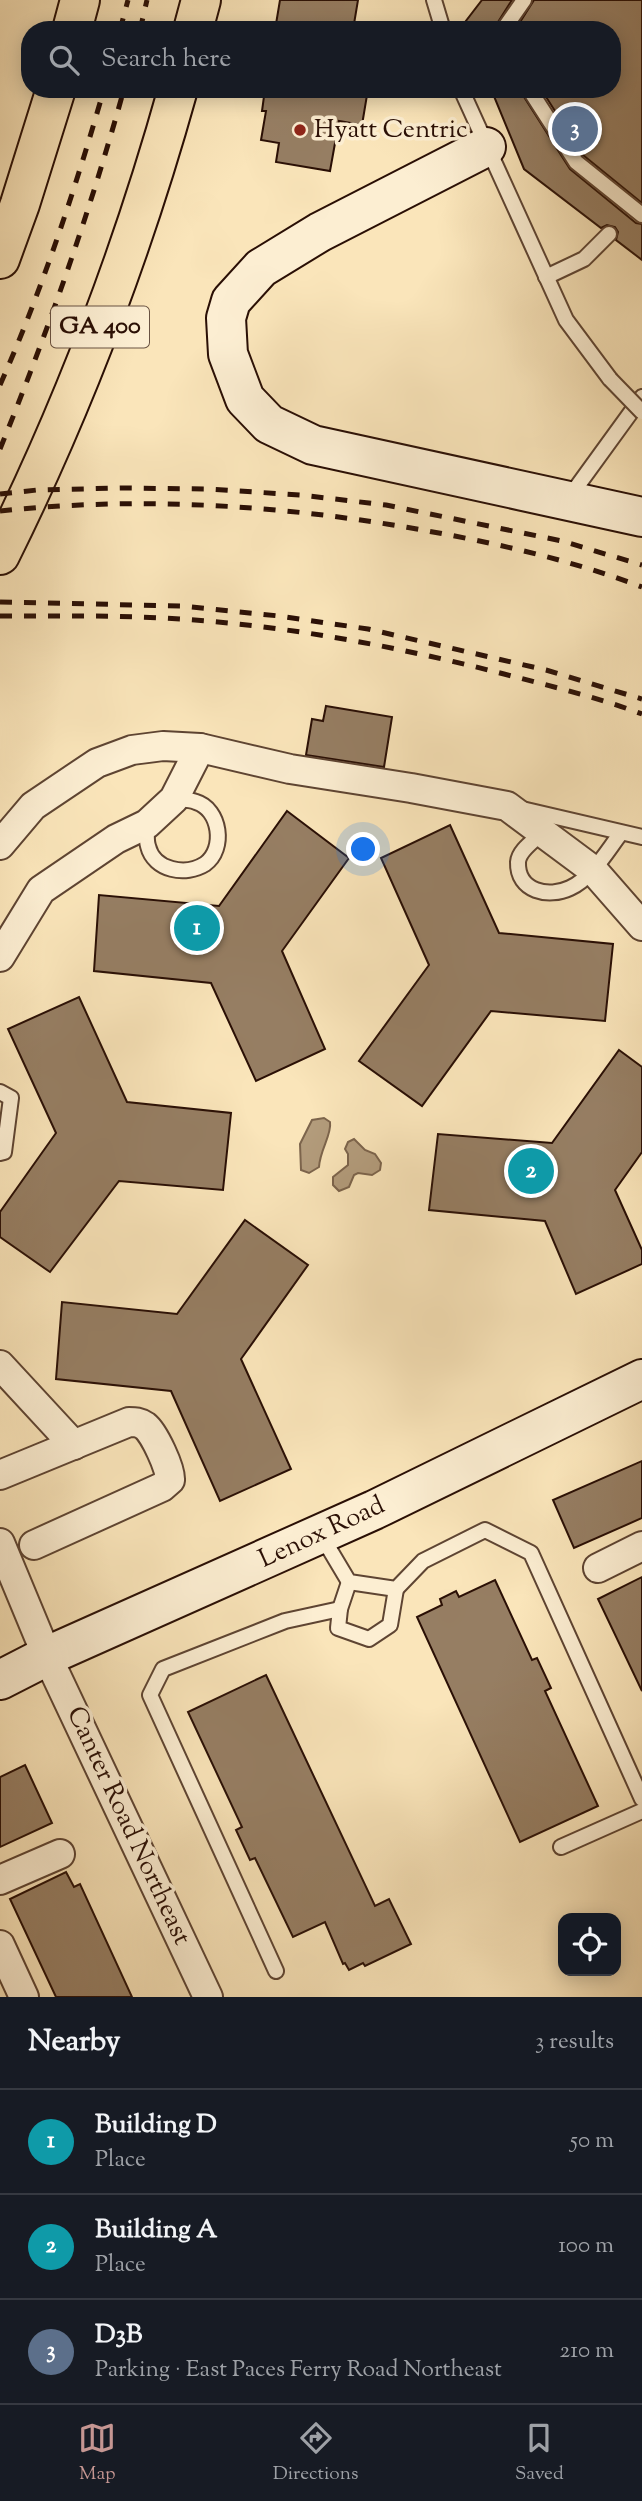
<!DOCTYPE html>
<html lang="en">
<head>
<meta charset="utf-8">
<style>
  :root { --surface:#171b24; --page:#20242c; --text:#f1f3f6; --muted:#9ea1a6; --line:#363941; --accent:#c59692 }
  body { margin:0; font-family:"Sorts Mill Goudy",serif; background:var(--page); color:var(--text) }
  .controls { position:absolute; right:21px; bottom:21px; display:grid; overflow:hidden; border-radius:14px; box-shadow:0 4px 18px #0003 }
  .controls button { width:63px; height:63px; display:grid; place-items:center; padding:0; border:0; border-bottom:2px solid var(--line); background:var(--surface); color:var(--text); font:35px sans-serif }
  .you { position:absolute; left:364px; top:850px; width:24px; height:24px; margin:-18px; border:5px solid #fff; border-radius:50%; background:#1a73e8; box-shadow:0 0 0 10px #1a73e833 }
  .badge { display:grid; place-items:center; width:46px; height:46px; border-radius:50%; background:var(--accent); color:#fff; font-size:23px; font-weight:700 }
  .pin { position:absolute; translate:-50% -50%; border:4px solid #fff; box-shadow:0 2px 7px #0006 }
  .list { margin:0; padding:0; list-style:none }
  h2 { display:flex; justify-content:space-between; align-items:center; height:91px; margin:0; padding:0 28px; font-size:30px }
  h2 small { font-size:23px; font-weight:400; color:var(--muted) }
  .list li { display:grid; grid-template-columns:46px 1fr auto; gap:21px; align-items:center; box-sizing:border-box; height:105px; padding:0 28px; border-top:2px solid var(--line) }
  .list b { display:block; font-size:26px; white-space:nowrap }
  .list p { margin:0; font-size:23px; white-space:nowrap; color:var(--muted) }
  .list em { font-size:23px; font-style:normal; color:var(--muted) }
  .icon { flex:none; width:38px; height:38px; fill:none; stroke:currentColor; stroke-width:2; stroke-linecap:round; stroke-linejoin:round }
  .map { position:relative; flex:none; width:642px; height:1997px; overflow:hidden }
  .search { position:absolute; background:var(--surface); box-shadow:0 4px 18px #0003; left:21px; right:21px; top:21px; height:77px; display:flex; align-items:center; gap:18px; box-sizing:border-box; padding:0 24px; border-radius:28px; color:var(--muted); font-size:26px }
  .sheet { height:406px; background:var(--surface) }
  nav { display:flex; justify-content:space-around; align-items:center; box-sizing:border-box; height:98px; border-top:2px solid var(--line); background:var(--surface); font-size:19px; color:var(--muted) }
  nav a { display:grid; justify-items:center; gap:4px }
  nav .on { color:var(--accent) }
  .map>svg:first-child { display:block }
</style>
</head>
<body>
<div class="map">
<svg width="642" height="1997" viewBox="0 0 642 1997">
  <rect width="100%" height="100%" fill="#fae5ba"/>
  <filter id="stains"><feTurbulence type="fractalNoise" baseFrequency=".00286" numOctaves="4"/><feColorMatrix values="0 0 0 0 .2 0 0 0 0 .09 0 0 0 0 .02 0 0 0 .5 -.17"/></filter>
  <radialGradient id="worn" r=".72"><stop offset=".6" stop-color="#630" stop-opacity="0"/><stop offset="1" stop-color="#630" stop-opacity=".3"/></radialGradient>
  <g fill="#b39c7c" stroke="#7c644c" stroke-width="2">
    <path d="M 324,1118 L 330,1122 C 332,1135 320,1149 319,1167 L 309,1173 L 301,1170 L 300,1144 L 312,1120 Z"/>
    <path d="M 354,1139 L 365,1150 L 375,1154 L 381,1163 L 380,1170 L 372,1175 L 358,1173 L 354,1175 L 349,1187 L 339,1191 L 333,1185 L 333,1177 L 348,1165 L 348,1154 L 345,1149 L 348,1142 Z"/>
  </g>
  <g fill="#967e63" stroke="#2a0f05" stroke-width="2">
    <path d="M 280,0 L 358,0 L 353,30 L 275,30 Z"/>
    <path d="M 482,0 L 512,0 L 493,30 L 459,30 Z"/>
    <path d="M 534,0 L 642,0 L 642,203 L 583,155 L 541,89 L 612,89 L 612,30 L 515,30 Z"/>
    <path d="M 265,89 L 368,89 L 362,125 L 339,121 L 330,171 L 276,162 L 279,143 L 261,140 L 266,111 L 262,111 Z"/>
    <path d="M 491,89 L 519,89 L 570,169 L 636,223 L 642,224 L 642,260 L 616,240 L 618,232 L 615,227 L 607,225 L 601,228 L 524,169 Z"/>
    <path d="M 326,706 L 392,717 L 384,767 L 306,755 L 312,719 L 323,721 Z"/>
    <path d="M 287,811 L 349,858 L 282,951 L 325,1049 L 256,1081 L 211,983 L 94,971 L 99,895 L 219,906 Z"/>
    <path d="M 450,825 L 499,933 L 613,944 L 605,1021 L 491,1011 L 422,1106 L 359,1061 L 429,965 L 381,858 Z"/>
    <path d="M 79,997 L 127,1102 L 231,1113 L 223,1190 L 119,1181 L 50,1272 L 0,1237 L 0,1212 L 56,1133 L 8,1029 Z"/>
    <path d="M 619,1050 L 642,1067 L 642,1152 L 615,1190 L 642,1250 L 642,1264 L 576,1294 L 545,1221 L 429,1210 L 438,1134 L 552,1143 Z"/>
    <path d="M 245,1220 L 308,1265 L 241,1359 L 291,1469 L 220,1501 L 171,1391 L 56,1379 L 62,1302 L 177,1314 Z"/>
    <path d="M 642,1461 L 642,1518 L 574,1548 L 553,1500 Z"/>
    <path d="M 642,1577 L 642,1691 L 598,1599 Z"/>
    <path d="M 495,1580 L 532,1660 L 537,1658 L 551,1688 L 545,1691 L 598,1806 L 520,1842 L 417,1617 L 442,1605 L 440,1599 L 456,1591 L 459,1597 Z"/>
    <path d="M 266,1675 L 375,1906 L 389,1899 L 411,1944 L 365,1966 L 363,1963 L 349,1970 L 345,1963 L 343,1964 L 325,1922 L 293,1937 L 255,1858 L 250,1860 L 236,1830 L 242,1827 L 188,1712 Z"/>
    <path d="M 25,1765 L 52,1823 L 0,1847 L 0,1777 Z"/>
    <path d="M 66,1872 L 74,1887 L 80,1884 L 132,1997 L 56,1997 L 10,1899 Z"/>
  </g>
  <g fill="none" stroke-linecap="round" stroke-linejoin="round">
    <g stroke="#5e4432" stroke-width="18">
      <g id="lane">
        <path d="M 434,0 L 443,30"/>
        <path d="M 503,30 L 524,0"/>
        <path d="M 461,89 L 566,320 L 610,379"/>
        <path d="M 529,89 L 576,162 L 642,215"/>
        <path d="M 546,277 L 584,259 L 609,234"/>
        <path d="M 568,499 L 642,397"/>
        <path d="M 522,809 L 642,837"/>
        <path d="M 147,824 C 147,831 146,840 148,846 C 154,871 186,876 205,864 C 226,849 220,809 196,802 C 189,799 181,800 174,799"/>
        <path d="M 542,833 C 534,841 519,850 518,862 C 517,892 549,898 570,888 C 592,878 607,851 621,833"/>
        <path d="M 0,1092 L 11,1098 L 4,1152 L 0,1153"/>
        <path d="M 321,1535 L 349,1582 L 396,1589 L 423,1561 L 485,1530 L 531,1553 L 642,1799"/>
        <path d="M 349,1582 L 340,1609 L 338,1628 L 369,1639 L 390,1625 L 396,1589"/>
        <path d="M 561,1847 L 642,1811"/>
        <path d="M 276,1971 L 150,1695 L 163,1669 L 285,1621 L 340,1609"/>
      </g>
    </g>
    <g stroke="#5e4432" stroke-width="32">
      <g id="street">
        <path d="M 0,845 L 33,806 L 97,763 L 132,750 L 163,746 L 200,748 L 290,769 L 411,788 L 507,806 L 593,870 L 642,926"/>
        <path d="M 0,957 L 41,890 L 116,839 L 147,824 L 174,799 L 200,748"/>
        <path d="M 0,1365 L 74,1445"/>
        <path d="M 0,1475 L 129,1422 C 135,1422 139,1422 145,1426 C 154,1433 171,1469 170,1480 L 162,1487 L 34,1545"/>
        <path d="M 0,1543 L 47,1656 L 208,1997"/>
        <path d="M 598,1568 L 642,1546"/>
        <path d="M 0,1880 L 60,1854"/>
        <path d="M 0,1945 L 24,1997"/>
      </g>
    </g>
    <g stroke="#2a0f05" stroke-width="42">
      <g id="secondary">
        <path d="M 486,147 L 320,232 L 261,268 L 231,301 L 226,318 L 228,354 L 245,399 L 269,424 L 313,445 L 642,517"/>
        <path d="M 0,1680 L 47,1656 L 374,1510 L 642,1379"/>
      </g>
    </g>
    <g stroke="#2a0f05" stroke-width="42">
      <g id="highway">
        <path d="M 72,30 L 80,0"/>
        <path d="M 193,30 L 201,0"/>
        <path d="M 0,259 L 20,204 L 56,89"/>
        <path d="M 0,555 C 74,406 133,250 178,89"/>
      </g>
    </g>
    <use href="#lane" stroke="#fceed2" stroke-width="14"/>
    <use href="#street" stroke="#fceed2" stroke-width="28"/>
    <use href="#secondary" stroke="#fceed2" stroke-width="38"/>
    <use href="#highway" stroke="#fae5ba" stroke-width="38"/>
    <g stroke="#2a0f05" stroke-width="5" stroke-dasharray="12 12" stroke-linecap="butt">
      <path d="M 120,30 L 128,0"/>
      <path d="M 140,30 L 147,0"/>
      <path d="M 0,385 C 42,290 75,190 104,89"/>
      <path d="M 0,449 C 48,331 90,212 124,89"/>
      <path d="M 0,494 L 37,490 L 121,488 L 208,489 L 300,495 L 386,505 L 562,541 L 642,565"/>
      <path d="M 0,511 C 141,496 283,505 422,530 C 496,543 571,560 642,587"/>
      <path d="M 0,602 L 182,606 L 279,616 L 368,629 L 546,670 L 642,699"/>
      <path d="M 0,616 C 60,616 120,615 180,619 C 289,626 399,647 504,674 C 550,686 597,697 642,714"/>
    </g>
    <g stroke="#5e4432" stroke-width="18" stroke-linecap="butt">
      <path id="lane-bridge" d="M 610,379 L 642,412"/>
    </g>
    <use href="#lane-bridge" stroke="#fceed2" stroke-width="14"/>
  </g>
  <circle fill="#8f2418" stroke="#fceed2" stroke-width="2.5" cx="300" cy="130" r="7"/>
  <g text-anchor="middle" dominant-baseline="central" stroke-width="7" stroke-linejoin="round" paint-order="stroke">
    <rect fill="#fceed2" stroke="#695242" stroke-width="2" x="51" y="306.5" width="98" height="41" rx="5"/>
    <g font-size="24" font-weight="bold" fill="#2a0f05">
      <text x="100" y="327">GA 400</text>
    </g>
    <g font-size="26" fill="#2a0f05" stroke="#fceed2" text-anchor="start">
      <text x="314" y="130">Hyatt Centric</text>
    </g>
    <g font-size="26" fill="#2a0f05" stroke="#fceed2">
      <text transform="translate(322 1533) rotate(-25)">Lenox Road</text>
      <text transform="translate(128 1826) rotate(65)">Canter Road Northeast</text>
    </g>
  </g>
  <rect width="100%" height="100%" filter="url(#stains)"/>
  <rect width="100%" height="100%" fill="url(#worn)"/>
</svg>
<div class="controls">
<button><svg class="icon" aria-label="locate" viewBox="0 0 24 24"><circle cx="12" cy="12" r="6"/><path d="M12 2v4M12 18v4M2 12h4M18 12h4"/></svg></button>
</div>
<div class="you"></div>
<div class="pin badge" style="left:197px;top:928px;background:#0f9aa8">1</div>
<div class="pin badge" style="left:531px;top:1171px;background:#0f9aa8">2</div>
<div class="pin badge" style="left:575px;top:129px;background:#5c6f8a">3</div>
<div class="search"><svg class="icon" aria-label="search" viewBox="0 0 24 24"><circle cx="10" cy="10" r="6"/><path d="M15 15l6 6"/></svg>Search here</div>
</div>
<section class="sheet">
<h2>Nearby<small>3 results</small></h2>
<ul class="list">
<li><span class="badge" style="background:#0f9aa8">1</span><div><b>Building D</b><p>Place</p></div><em>50 m</em></li>
<li><span class="badge" style="background:#0f9aa8">2</span><div><b>Building A</b><p>Place</p></div><em>100 m</em></li>
<li><span class="badge" style="background:#5c6f8a">3</span><div><b>D3B</b><p>Parking · East Paces Ferry Road Northeast</p></div><em>210 m</em></li>
</ul>
</section>
<nav>
<a class="on"><svg class="icon" aria-label="map" viewBox="0 0 24 24"><path d="M3 6l6-2 6 2 6-2v14l-6 2-6-2-6 2zM9 4v14M15 6v14"/></svg>Map</a>
<a><svg class="icon" aria-label="directions" viewBox="0 0 24 24"><path d="M12 3l9 9-9 9-9-9zM9 14v-3h6M13 9l2 2-2 2"/></svg>Directions</a>
<a><svg class="icon" aria-label="saved" viewBox="0 0 24 24"><path d="M7 4h10v16l-5-4-5 4z"/></svg>Saved</a>
</nav>
</body>
</html>
